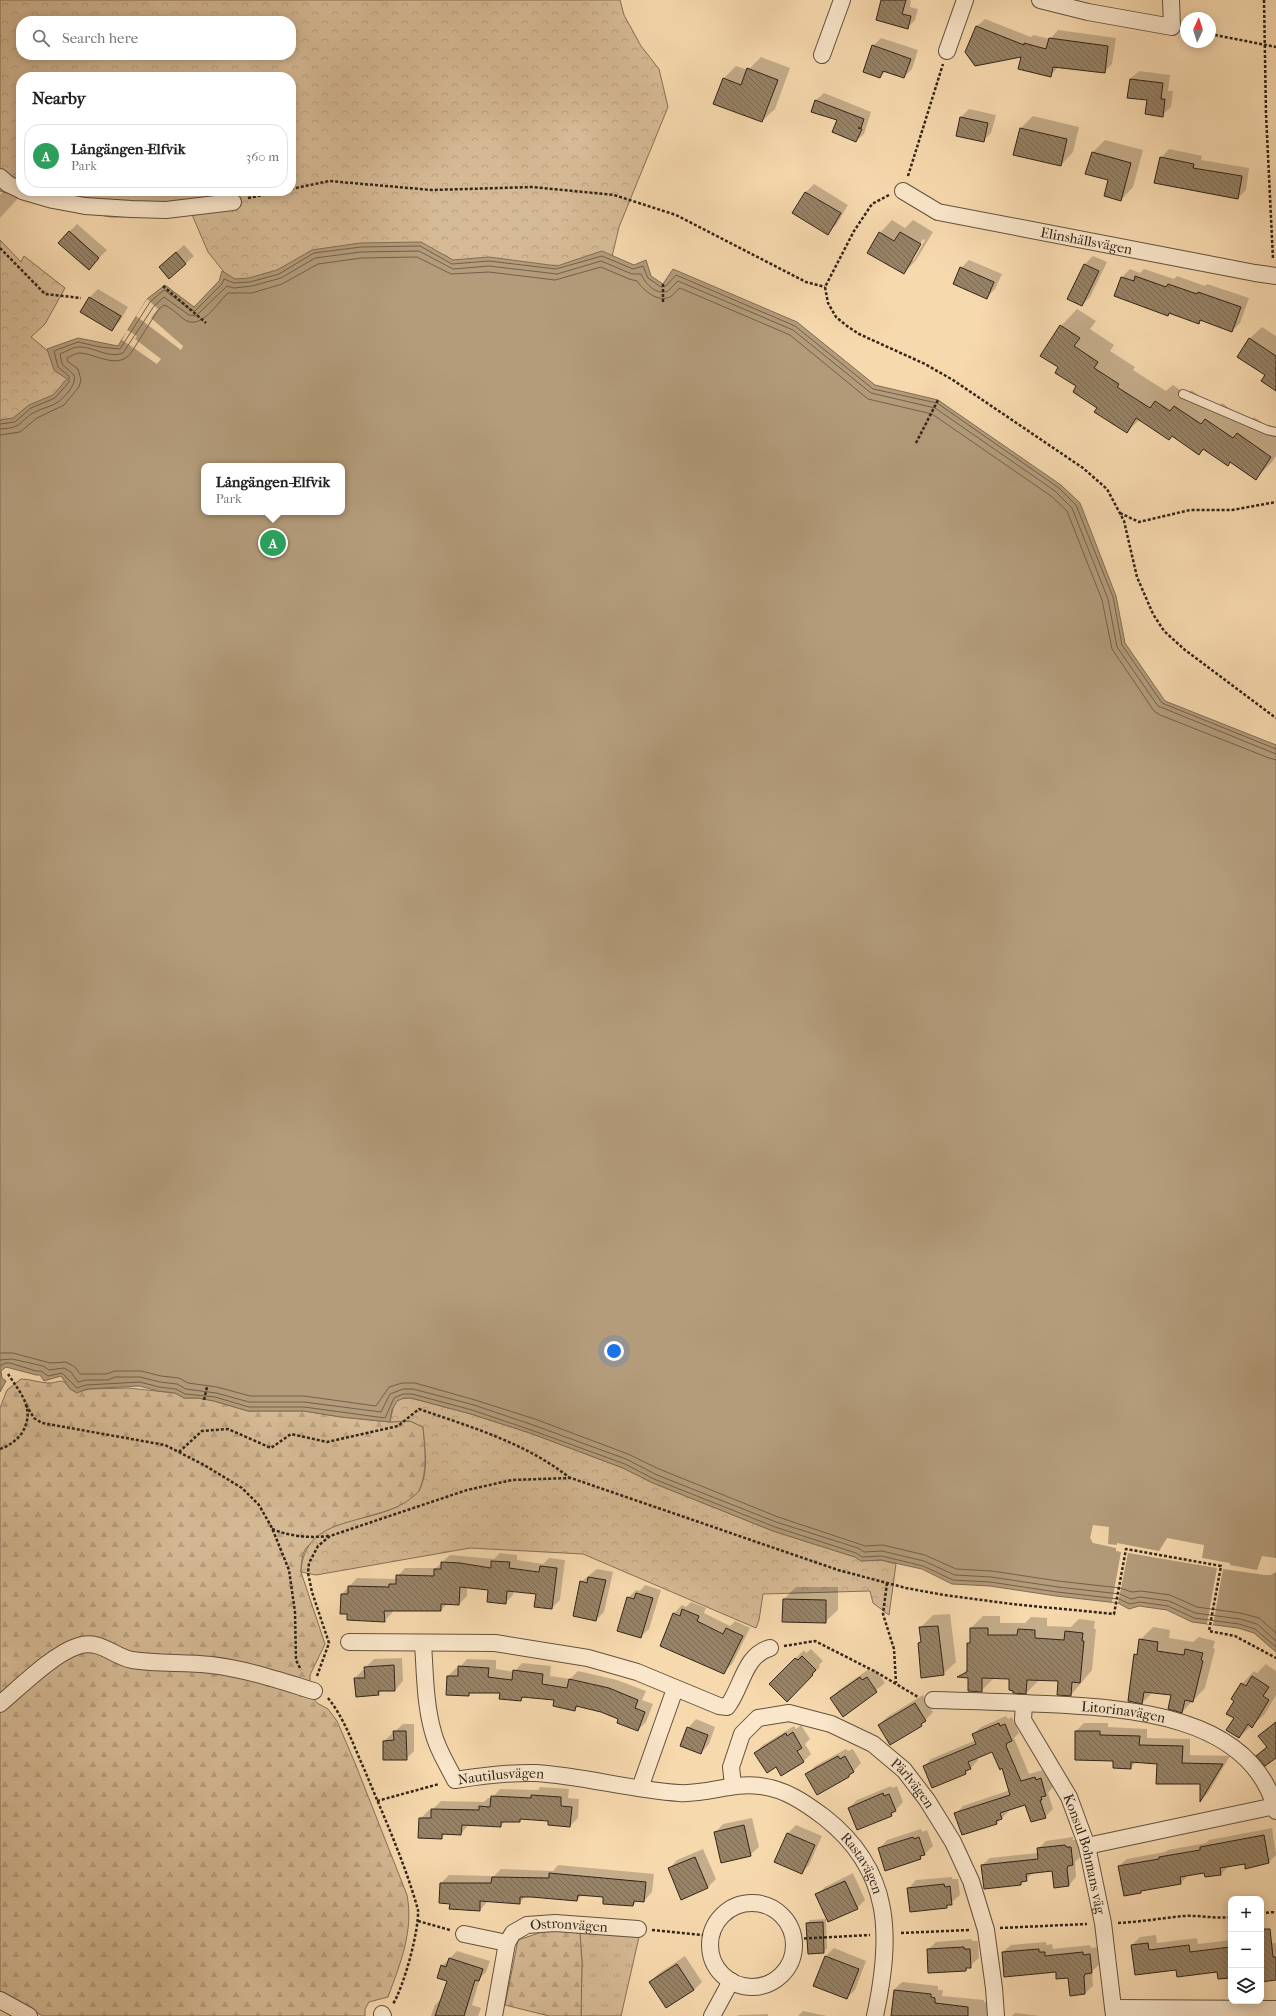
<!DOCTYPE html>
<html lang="en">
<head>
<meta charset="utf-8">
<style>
  :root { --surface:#fff; --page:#f2f2f2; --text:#202124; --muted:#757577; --line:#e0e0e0; --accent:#b45309 }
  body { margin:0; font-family:"IM FELL French Canon",serif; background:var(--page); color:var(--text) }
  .controls { position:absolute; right:12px; bottom:12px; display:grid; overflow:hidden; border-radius:8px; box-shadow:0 2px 10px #0003 }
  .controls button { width:36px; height:36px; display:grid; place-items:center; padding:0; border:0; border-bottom:1px solid var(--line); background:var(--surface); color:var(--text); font:20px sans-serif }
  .compass { position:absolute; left:1180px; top:12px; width:36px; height:36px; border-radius:50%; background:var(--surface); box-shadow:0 2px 10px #0003; rotate:4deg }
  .you { position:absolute; left:614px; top:1351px; width:14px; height:14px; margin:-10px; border:3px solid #fff; border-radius:50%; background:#1a73e8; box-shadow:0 0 0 6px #1a73e833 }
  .badge { display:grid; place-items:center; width:26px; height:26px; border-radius:50%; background:var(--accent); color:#fff; font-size:13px; font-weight:700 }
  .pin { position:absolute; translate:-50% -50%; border:2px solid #fff; box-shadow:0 1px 4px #0006 }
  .popup { position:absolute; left:201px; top:463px; width:144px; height:52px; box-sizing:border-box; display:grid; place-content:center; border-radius:8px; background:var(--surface); filter:drop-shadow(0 1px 3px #0005); font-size:13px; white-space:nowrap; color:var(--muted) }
  .popup b { font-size:15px; color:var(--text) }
  .popup::after { content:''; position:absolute; left:50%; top:100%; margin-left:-8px; border:8px solid transparent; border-top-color:var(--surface) }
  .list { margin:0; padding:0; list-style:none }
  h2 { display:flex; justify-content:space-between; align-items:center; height:52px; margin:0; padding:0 16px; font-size:17px }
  h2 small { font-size:13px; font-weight:400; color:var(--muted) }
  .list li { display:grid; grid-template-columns:26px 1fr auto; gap:12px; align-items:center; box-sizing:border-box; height:64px; margin:0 8px 8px; padding:0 8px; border:1px solid var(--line); border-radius:16px }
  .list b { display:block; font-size:15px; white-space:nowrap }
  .list p { margin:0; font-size:13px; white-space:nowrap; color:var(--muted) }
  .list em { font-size:13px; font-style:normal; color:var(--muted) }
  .icon { flex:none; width:22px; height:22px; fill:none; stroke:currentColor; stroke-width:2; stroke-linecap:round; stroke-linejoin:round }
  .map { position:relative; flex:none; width:1276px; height:2016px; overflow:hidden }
  .search { position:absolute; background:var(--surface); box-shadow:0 2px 10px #0003; left:16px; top:16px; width:280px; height:44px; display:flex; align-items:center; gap:10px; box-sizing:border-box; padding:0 14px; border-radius:16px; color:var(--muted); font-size:15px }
  .panel { position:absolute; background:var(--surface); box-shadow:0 2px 10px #0003; left:16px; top:72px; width:280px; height:124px; border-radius:16px }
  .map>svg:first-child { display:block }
</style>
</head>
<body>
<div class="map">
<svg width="1276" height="2016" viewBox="0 0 1276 2016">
  <defs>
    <pattern id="grass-tufts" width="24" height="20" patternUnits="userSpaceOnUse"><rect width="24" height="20" fill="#d6ba95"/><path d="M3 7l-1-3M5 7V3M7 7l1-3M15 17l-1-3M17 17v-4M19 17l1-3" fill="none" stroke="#b8a080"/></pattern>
    <pattern id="forest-firs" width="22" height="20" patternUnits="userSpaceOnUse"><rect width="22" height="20" fill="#d6ba95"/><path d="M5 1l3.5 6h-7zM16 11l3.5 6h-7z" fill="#b8a080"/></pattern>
    <pattern id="park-crowns" width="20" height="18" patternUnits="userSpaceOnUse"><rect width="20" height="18" fill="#d6ba95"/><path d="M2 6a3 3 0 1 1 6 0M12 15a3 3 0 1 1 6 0" fill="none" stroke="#b8a080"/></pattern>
    <pattern id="building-back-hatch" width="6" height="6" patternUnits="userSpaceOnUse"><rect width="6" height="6" fill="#988366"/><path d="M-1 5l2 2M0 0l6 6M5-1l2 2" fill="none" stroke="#7d6b53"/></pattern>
  </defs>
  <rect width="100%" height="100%" fill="#f7d9ae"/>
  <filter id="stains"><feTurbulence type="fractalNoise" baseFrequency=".005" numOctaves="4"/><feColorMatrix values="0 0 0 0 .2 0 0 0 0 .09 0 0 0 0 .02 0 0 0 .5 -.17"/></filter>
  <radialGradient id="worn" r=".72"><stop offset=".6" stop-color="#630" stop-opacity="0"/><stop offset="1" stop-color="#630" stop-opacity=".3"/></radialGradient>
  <path fill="url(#grass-tufts)" stroke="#847057" d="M 580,1933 L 639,1937 L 621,2016 L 581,2016 L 582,1962 Z"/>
  <g fill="url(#forest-firs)" stroke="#847057">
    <path d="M 21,1379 C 30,1379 40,1383 49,1383 C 60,1383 62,1376 70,1389 L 82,1391 L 89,1389 L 128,1388 L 175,1393 L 184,1398 L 198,1398 L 214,1401 L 248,1411 L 304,1411 L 341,1417 L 390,1422 L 410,1421 L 423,1427 C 425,1448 428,1471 419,1491 C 410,1509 366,1515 348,1523 C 340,1526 314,1540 308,1546 C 302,1551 301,1564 301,1572 L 325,1644 L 310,1675 L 310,1694 L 317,1703 L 328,1709 L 337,1721 L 355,1763 L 407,1895 C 414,1931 400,1964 388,1997 L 369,2002 L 365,2009 L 365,2016 L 43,2016 L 0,1993 L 0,1408 L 7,1390 Z"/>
    <path d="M 548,1930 L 580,1933 L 582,1962 L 581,2016 L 549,2016 L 505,2005 L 518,1940 Z"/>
  </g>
  <g fill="url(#park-crowns)" stroke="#847057" fill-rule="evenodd">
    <path d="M 0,0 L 620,0 L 624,15 L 641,46 L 659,69 L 668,107 L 619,227 L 509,696 L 0,858 L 0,240 L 21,262 L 24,256 L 65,288 L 45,324 L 31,337 L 54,356 L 137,389 L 232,282 L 208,252 L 190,210 L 182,216 L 111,217 L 61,208 L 0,191 ZM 21,21 L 291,21 L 291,55 L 21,55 ZM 21,77 L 291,77 L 291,191 L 21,191 ZM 204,466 L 342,466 L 342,512 L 204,512 Z"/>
    <path d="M 411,1398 L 471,1414 L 530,1433 L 623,1468 L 653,1483 L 773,1531 L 855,1557 L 861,1561 L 881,1560 L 896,1564 L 889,1615 L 873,1603 L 870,1591 L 763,1594 L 759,1620 L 756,1628 L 583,1554 L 470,1548 L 316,1575 L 301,1572 C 304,1512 374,1527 410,1499 C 412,1497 417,1494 419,1491 C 429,1472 425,1448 423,1427 L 410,1421 L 390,1422 L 395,1399 Z"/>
  </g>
  <path fill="#b49c7b" stroke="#806c54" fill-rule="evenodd" d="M 421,242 L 453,260 L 489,257 L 557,266 L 602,251 L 634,265 L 646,260 L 651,276 L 663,284 L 673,269 L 797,322 L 875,385 L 938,400 L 1061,485 L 1080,503 L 1116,596 L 1125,643 L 1165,701 L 1276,745 L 1276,1652 L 1254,1633 L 1238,1628 L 1192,1622 L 1167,1610 L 1139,1606 L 1129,1609 L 1118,1603 L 1056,1596 L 990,1586 L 952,1584 L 922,1569 L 881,1560 L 861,1561 L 855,1557 L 773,1531 L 653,1483 L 623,1468 L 530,1433 L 471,1414 L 411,1398 L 404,1398 L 397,1401 L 392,1410 L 390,1422 L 341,1417 L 304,1411 L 248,1411 L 214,1401 L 198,1398 L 184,1398 L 175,1393 L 158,1391 L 139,1386 L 86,1389 L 77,1393 L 70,1389 L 61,1376 L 44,1381 L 40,1375 L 36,1375 L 6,1367 L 1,1371 L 2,1378 L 6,1381 L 0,1392 L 0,420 L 13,418 L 29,405 L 53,395 L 67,379 L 54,370 L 47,349 L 78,338 L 118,346 L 147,299 L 165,285 L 194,307 L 219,281 L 222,271 L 235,279 L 249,278 L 277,270 L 312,250 L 360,243 ZM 204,466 L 342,466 L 342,512 L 204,512 Z"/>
  <g fill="#f7d9ae">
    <path d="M 147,299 L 158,309 L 151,318 L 183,346 L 181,350 L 136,316 Z"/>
    <path d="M 127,330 L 137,336 L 135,339 L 161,359 L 157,364 L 122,340 Z"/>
    <path d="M 1093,1525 L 1109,1527 L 1108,1544 L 1117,1545 L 1117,1543 L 1159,1551 L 1167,1538 L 1204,1545 L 1202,1558 L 1230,1563 L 1230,1565 L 1257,1570 L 1262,1556 L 1276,1558 L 1276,1572 L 1271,1575 L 1265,1575 L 1223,1569 L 1213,1625 L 1207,1624 L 1217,1568 L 1128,1553 L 1118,1603 L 1112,1602 L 1121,1552 L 1116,1551 L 1116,1548 L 1093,1543 L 1090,1538 Z"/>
  </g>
  <g fill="#0003" fill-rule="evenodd">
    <path d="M 882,0 L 911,0 L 910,7 L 918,9 L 915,20 L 908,27 Z"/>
    <path d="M 985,19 L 1031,37 L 1033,35 L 1050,39 L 1058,30 L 1116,38 L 1112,64 L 1104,72 L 1059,66 L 1050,76 L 976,27 Z"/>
    <path d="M 881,38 L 918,50 L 912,69 L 904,77 L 886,71 L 880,77 L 873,46 Z"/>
    <path d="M 761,57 L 790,68 L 775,109 L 762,121 L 724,78 L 736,66 L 748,70 Z"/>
    <path d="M 1139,71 L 1170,75 L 1168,91 L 1173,91 L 1171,107 L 1162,115 L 1130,79 Z"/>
    <path d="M 824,93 L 871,112 L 864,134 L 856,141 L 838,119 L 813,111 L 816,100 Z"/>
    <path d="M 969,109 L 996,115 L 991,133 L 983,141 L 957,135 L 961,117 Z"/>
    <path d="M 1033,116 L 1079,127 L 1073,152 L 1061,165 L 1021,128 Z"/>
    <path d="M 1105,140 L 1143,150 L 1133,187 L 1121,200 L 1092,153 Z"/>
    <path d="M 1169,149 L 1202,156 L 1201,160 L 1249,168 L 1246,190 L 1238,198 L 1161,158 Z"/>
    <path d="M 814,184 L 848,205 L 836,225 L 827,233 L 793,213 L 806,192 Z"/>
    <path d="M 9,186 L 20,196 L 0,218 L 0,195 Z"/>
    <path d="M 892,220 L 905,228 L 913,220 L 933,232 L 916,260 L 904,273 L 880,233 ZM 923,239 L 925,240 L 914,260 L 911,260 Z"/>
    <path d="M 77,224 L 107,250 L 97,260 L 69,232 Z"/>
    <path d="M 184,245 L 194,256 L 185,264 L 168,259 Z"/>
    <path d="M 1093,256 L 1107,262 L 1090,297 L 1082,305 L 1068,299 L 1085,264 Z"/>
    <path d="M 969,260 L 1002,274 L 995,289 L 987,297 L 961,268 Z"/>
    <path d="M 1130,269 L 1140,273 L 1144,269 L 1174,279 L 1177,276 L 1205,286 L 1207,284 L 1249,298 L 1240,323 L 1232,331 L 1202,320 L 1199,323 L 1170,313 L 1168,315 L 1122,277 Z"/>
    <path d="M 98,289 L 128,307 L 120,321 L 111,329 L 82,312 L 90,297 Z"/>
    <path d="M 1077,309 L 1096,321 L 1090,329 L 1114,345 L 1110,351 L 1135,367 L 1133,370 L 1166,391 L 1173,385 L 1187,395 L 1191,390 L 1217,408 L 1222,403 L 1249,422 L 1254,417 L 1276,432 L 1276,456 L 1272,462 L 1255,479 L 1230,462 L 1228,464 L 1204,449 L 1199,454 L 1172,436 L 1140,419 L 1127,432 L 1098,407 L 1060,367 L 1061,326 Z"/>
    <path d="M 1262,327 L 1276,336 L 1276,390 L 1266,374 L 1249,339 Z"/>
    <path d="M 500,1553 L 517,1555 L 517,1560 L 543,1564 L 549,1558 L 565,1560 L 560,1600 L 552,1608 L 537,1594 L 514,1591 L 513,1595 L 505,1603 L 490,1589 L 467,1586 L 467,1596 L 459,1604 L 447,1604 L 441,1610 L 392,1610 L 392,1613 L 384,1621 L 348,1613 L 342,1594 L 357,1578 L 395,1579 L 405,1568 L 436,1568 L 450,1555 L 494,1559 Z"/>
    <path d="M 597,1569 L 613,1572 L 604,1612 L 596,1620 L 581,1582 Z"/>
    <path d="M 645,1585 L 661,1590 L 649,1629 L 640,1637 L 628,1598 L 636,1590 L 640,1591 Z"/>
    <path d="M 796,1587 L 838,1587 L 838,1610 L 825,1622 L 784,1599 Z"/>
    <path d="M 691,1602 L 706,1608 L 704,1613 L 730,1626 L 735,1621 L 750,1628 L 732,1664 L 724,1672 L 674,1613 L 682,1605 L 686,1607 Z"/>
    <path d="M 950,1614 L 956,1662 L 943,1674 L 919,1643 L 922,1640 L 920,1628 L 933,1615 Z"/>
    <path d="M 983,1616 L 1000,1616 L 1000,1623 L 1025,1623 L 1031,1617 L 1047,1618 L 1047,1626 L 1071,1627 L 1079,1619 L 1095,1621 L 1094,1629 L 1096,1629 L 1092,1670 L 1071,1695 L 1059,1680 L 1039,1680 L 1026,1693 L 1011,1678 L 994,1678 L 981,1691 L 969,1677 L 960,1677 L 968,1668 L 968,1644 L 971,1641 L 971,1628 Z"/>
    <path d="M 1153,1627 L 1170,1630 L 1169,1638 L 1193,1642 L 1199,1637 L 1215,1641 L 1213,1648 L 1215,1649 L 1205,1688 L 1182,1712 L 1172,1695 L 1153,1692 L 1142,1703 L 1135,1655 L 1138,1652 L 1140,1640 Z"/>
    <path d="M 811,1649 L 823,1661 L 819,1665 L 820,1667 L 787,1700 L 770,1684 L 804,1650 L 806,1653 Z"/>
    <path d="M 402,1658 L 403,1681 L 395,1690 L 383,1690 L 378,1694 L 355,1678 L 363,1670 L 366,1670 L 365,1668 L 374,1659 Z"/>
    <path d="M 467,1659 L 496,1660 L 496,1669 L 514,1672 L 522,1663 L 551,1666 L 550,1676 L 570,1679 L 578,1671 L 617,1680 L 646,1691 L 642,1700 L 653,1704 L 646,1722 L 638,1730 L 620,1718 L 602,1711 L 579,1706 L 575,1709 L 556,1699 L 525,1696 L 521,1700 L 501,1692 L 472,1692 L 468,1695 L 448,1676 L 456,1668 L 459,1668 Z"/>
    <path d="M 1266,1664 L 1276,1671 L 1276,1695 L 1264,1715 L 1239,1737 L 1236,1701 L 1242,1684 L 1254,1671 L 1257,1673 Z"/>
    <path d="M 869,1669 L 871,1672 L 875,1669 L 885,1683 L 843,1716 L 831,1698 L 839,1690 Z"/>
    <path d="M 923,1695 L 933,1712 L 921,1725 L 879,1725 L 887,1717 Z"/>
    <path d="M 1006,1716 L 1008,1719 L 1012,1717 L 1019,1733 L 1014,1738 L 1029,1774 L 1043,1770 L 1044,1773 L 1048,1771 L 1053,1787 L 1048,1793 L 1053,1809 L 1045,1817 L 1026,1804 L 1009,1809 L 1009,1811 L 997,1823 L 963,1834 L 956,1813 L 963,1806 L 1010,1790 L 1003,1767 L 993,1751 L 976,1757 L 978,1760 L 966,1773 L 932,1787 L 924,1767 L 931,1759 L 976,1740 L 973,1734 L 981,1727 Z"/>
    <path d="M 696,1719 L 715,1727 L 709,1744 L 701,1753 L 688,1728 Z"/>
    <path d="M 1276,1721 L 1276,1755 L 1257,1756 L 1267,1746 L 1260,1737 Z"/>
    <path d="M 1084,1723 L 1108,1723 L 1108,1727 L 1147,1729 L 1147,1738 L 1190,1739 L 1190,1755 L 1230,1756 L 1208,1793 L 1201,1800 L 1201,1783 L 1158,1763 L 1137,1761 L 1130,1768 L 1114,1760 L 1076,1759 L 1076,1731 Z"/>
    <path d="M 403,1724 L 414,1724 L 414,1751 L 406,1759 L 384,1741 Z"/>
    <path d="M 801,1725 L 810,1739 L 805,1744 L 811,1754 L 803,1762 L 776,1766 L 755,1753 L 763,1745 L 794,1726 L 796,1729 Z"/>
    <path d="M 846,1749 L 848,1751 L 853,1749 L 861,1763 L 849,1776 L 807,1775 L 815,1766 Z"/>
    <path d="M 891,1786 L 892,1788 L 897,1786 L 903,1802 L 891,1815 L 849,1808 L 857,1800 Z"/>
    <path d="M 540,1787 L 569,1789 L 568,1798 L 579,1799 L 578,1818 L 570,1826 L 549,1820 L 522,1819 L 520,1821 L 505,1821 L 501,1826 L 469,1824 L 461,1834 L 446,1833 L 441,1838 L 420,1819 L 429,1810 L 432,1810 L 441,1801 L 484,1802 L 488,1798 L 492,1798 L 500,1789 L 538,1790 Z"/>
    <path d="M 752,1818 L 759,1847 L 750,1855 L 715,1833 L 723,1824 Z"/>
    <path d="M 796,1825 L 822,1836 L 809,1865 L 801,1873 L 776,1862 L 788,1833 Z"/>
    <path d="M 1272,1828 L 1276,1855 L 1269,1862 L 1245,1863 L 1229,1866 L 1221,1874 L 1205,1872 L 1188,1875 L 1181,1883 L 1143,1889 L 1141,1892 L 1119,1866 L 1127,1859 L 1165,1852 L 1168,1850 L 1206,1843 L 1209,1840 Z"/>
    <path d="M 921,1829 L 922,1832 L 927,1830 L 933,1846 L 920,1858 L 879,1849 L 887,1840 Z"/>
    <path d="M 1073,1837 L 1073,1840 L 1078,1840 L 1080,1857 L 1075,1862 L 1076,1877 L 1069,1885 L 1053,1869 L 1034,1872 L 1020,1884 L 982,1865 L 990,1858 L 1038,1853 L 1038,1849 L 1046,1841 Z"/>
    <path d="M 703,1849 L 716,1879 L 708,1887 L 681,1898 L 669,1869 L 677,1860 Z"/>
    <path d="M 558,1865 L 654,1874 L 652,1892 L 644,1901 L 638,1900 L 633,1905 L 604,1896 L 582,1895 L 577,1900 L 526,1896 L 519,1903 L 488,1901 L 480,1910 L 451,1903 L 441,1883 L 449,1875 L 494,1876 L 501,1869 L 553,1871 Z"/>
    <path d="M 853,1873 L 865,1900 L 857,1908 L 817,1895 L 825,1887 Z"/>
    <path d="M 952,1877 L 952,1879 L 958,1879 L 960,1895 L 946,1907 L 908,1889 L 916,1880 Z"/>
    <path d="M 826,1919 L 827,1948 L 823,1952 L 807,1924 L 810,1920 Z"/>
    <path d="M 1156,1935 L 1157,1943 L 1197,1938 L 1198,1944 L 1231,1940 L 1231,1977 L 1219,1978 L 1218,1971 L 1177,1969 L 1132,1945 L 1140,1937 Z"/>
    <path d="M 972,1939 L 972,1941 L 978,1941 L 979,1958 L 965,1970 L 928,1950 L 936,1942 Z"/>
    <path d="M 1046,1942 L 1046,1945 L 1052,1944 L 1053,1949 L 1090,1945 L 1091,1948 L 1098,1947 L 1099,1965 L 1092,1971 L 1093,1986 L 1085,1993 L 1069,1977 L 1003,1952 L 1011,1945 Z"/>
    <path d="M 1276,1943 L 1276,1979 L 1261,1981 L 1261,1945 Z"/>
    <path d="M 834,1948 L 866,1961 L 855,1990 L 847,1998 L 815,1985 L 826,1956 Z"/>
    <path d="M 457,1951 L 490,1961 L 486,1972 L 480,1978 L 472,2005 L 481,2008 L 478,2016 L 431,2016 L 435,2005 L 442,1998 L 448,1980 L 442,1966 Z"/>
    <path d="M 685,1956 L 702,1982 L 694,1990 L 650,1982 L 658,1974 Z"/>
    <path d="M 902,1982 L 938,1986 L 938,1990 L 943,1990 L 942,1996 L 984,2000 L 984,2002 L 989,2003 L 988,2016 L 906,2016 L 894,1990 Z"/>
    <path d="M 803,2011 L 827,2016 L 798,2016 Z"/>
    <path d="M 1015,2013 L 1040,2016 L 1012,2016 Z"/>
    <path d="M 768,2014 L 768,2016 L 737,2016 L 739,2015 Z"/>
  </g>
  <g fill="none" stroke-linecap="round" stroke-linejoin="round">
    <g stroke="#73604a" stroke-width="1">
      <path d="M 0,424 L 15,422 L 31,408 L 55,398 L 69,382 L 69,376 L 58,367 L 54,351 L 78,342 L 100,347 L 120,349 L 150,302 L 164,290 L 191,310 L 195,311 L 222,284 L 224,279 L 234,283 L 250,282 L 279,274 L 314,253 L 361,247 L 420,246 L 452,264 L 489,261 L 556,269 L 602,256 L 633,269 L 643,266 L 648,278 L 661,287 L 666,286 L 676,275 L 795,326 L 873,389 L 937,403 L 1059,488 L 1076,505 L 1113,597 L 1122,645 L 1162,703 L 1276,749"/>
      <path d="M 0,429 C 24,428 18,421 35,412 C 42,408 51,407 58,402 C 65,397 77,384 74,375 L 62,364 L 60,354 C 65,352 73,347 78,347 C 93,346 108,359 123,353 L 154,306 L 164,297 L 189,315 L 196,316 L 227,286 L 234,288 L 252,286 L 281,278 L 315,258 L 361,252 L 419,251 L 453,269 L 489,266 L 557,274 L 601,261 L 632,274 L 641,274 C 645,283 656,296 668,291 L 678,281 L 793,330 L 871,393 L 935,408 L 1055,491 L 1072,508 L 1108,599 L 1117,647 L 1158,706 L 1276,754"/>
      <path d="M 0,435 L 20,432 L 37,418 L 64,405 L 79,387 L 81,380 L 78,369 L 67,361 L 67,358 C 71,356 76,353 80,353 C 96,354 118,370 131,353 L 158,310 L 164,305 C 172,308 178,315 185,320 C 202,330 217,303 228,293 L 252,293 L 282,284 L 318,264 L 361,258 L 417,257 L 451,274 L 489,272 L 555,280 L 601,267 L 629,279 L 637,281 C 643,290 658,303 670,297 C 674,295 676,290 680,288 L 790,335 L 868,399 L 932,414 L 1051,496 L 1067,511 L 1102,600 L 1112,649 L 1154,711 L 1160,715 L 1269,758 L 1276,760"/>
      <path d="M 0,1353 L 13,1353 L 50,1363 L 66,1362 L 75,1367 L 80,1374 L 106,1374 L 115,1371 L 141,1371 L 161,1376 L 179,1378 L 188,1383 L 217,1387 L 250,1396 L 304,1396 L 376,1406 L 389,1387 L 402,1383 L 415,1383 L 475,1400 L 535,1419 L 628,1454 L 659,1469 L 778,1517 L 865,1546 L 883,1545 L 925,1555 L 956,1569 L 992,1571 L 1058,1581 L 1120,1588 L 1132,1592 L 1141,1591 L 1170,1595 L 1197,1607 L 1240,1613 L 1259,1618 L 1276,1633"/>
      <path d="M 0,1360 L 12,1359 L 43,1366 L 49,1370 L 64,1368 L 71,1372 L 78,1382 L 86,1380 L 108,1380 L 115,1377 L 140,1377 L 160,1382 L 177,1384 L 186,1389 L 216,1393 L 249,1402 L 304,1402 L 381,1412 L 390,1394 L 403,1389 L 413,1389 L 474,1405 L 533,1425 L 626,1459 L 657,1475 L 776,1522 L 858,1548 L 864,1552 L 882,1551 L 924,1561 L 955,1575 L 991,1577 L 1058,1587 L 1120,1594 L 1131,1599 L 1140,1597 L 1169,1601 L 1195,1613 L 1240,1619 L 1257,1624 L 1276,1641"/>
      <path d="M 0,1366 L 5,1363 L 10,1363 L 36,1371 L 41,1371 L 48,1376 L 62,1373 L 77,1388 L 86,1385 L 140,1382 L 159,1387 L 176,1389 L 185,1394 L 215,1397 L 249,1407 L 304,1407 L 385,1418 L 394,1398 L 403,1394 L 412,1394 L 472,1410 L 531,1430 L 625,1464 L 654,1479 L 775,1527 L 856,1553 L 862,1557 L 882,1556 L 923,1566 L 953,1580 L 990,1582 L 1057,1592 L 1119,1599 L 1130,1604 L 1140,1602 L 1168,1606 L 1194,1618 L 1239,1624 L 1255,1629 L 1276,1647"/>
    </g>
  </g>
  <g fill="url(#building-back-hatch)" stroke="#322519">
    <path d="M 881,0 L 906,0 L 902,14 L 911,16 L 908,29 L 876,20 Z"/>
    <path d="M 976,26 L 1024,45 L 1024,43 L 1046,49 L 1049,38 L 1108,46 L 1105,73 L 1053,67 L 1051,77 L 1018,69 L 1021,57 L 975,66 L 965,52 Z"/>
    <path d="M 872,45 L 911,59 L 904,78 L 883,71 L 880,78 L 863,72 Z"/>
    <path d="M 747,68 L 778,80 L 762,122 L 713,104 L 723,78 L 741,85 Z"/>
    <path d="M 1130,79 L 1163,83 L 1161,99 L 1165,99 L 1163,117 L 1145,114 L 1147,100 L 1127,98 Z"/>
    <path d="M 815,100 L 864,119 L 861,128 L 858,128 L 862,129 L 856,142 L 832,132 L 837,120 L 811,112 Z"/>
    <path d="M 960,117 L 988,123 L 984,142 L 956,136 Z"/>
    <path d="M 1020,128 L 1067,139 L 1061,166 L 1013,155 Z"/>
    <path d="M 1092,152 L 1131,163 L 1121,201 L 1104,196 L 1108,180 L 1085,174 Z"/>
    <path d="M 1160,157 L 1194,164 L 1193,168 L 1242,176 L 1238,199 L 1154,183 Z"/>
    <path d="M 805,192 L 841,213 L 828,235 L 792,213 Z"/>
    <path d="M 69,231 L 99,258 L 89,270 L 58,243 Z"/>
    <path d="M 879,232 L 894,241 L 900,232 L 921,244 L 904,274 L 867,253 Z"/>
    <path d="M 176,252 L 186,264 L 169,279 L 159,267 Z"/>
    <path d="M 1084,264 L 1099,271 L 1082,306 L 1067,299 Z"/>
    <path d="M 960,267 L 994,282 L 987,299 L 953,284 Z"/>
    <path d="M 1135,276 L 1166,287 L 1168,284 L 1197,294 L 1198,292 L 1241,307 L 1232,332 L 1200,320 L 1199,324 L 1169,313 L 1168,316 L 1114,296 L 1121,277 L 1134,281 Z"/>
    <path d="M 89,297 L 121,316 L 112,331 L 80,312 Z"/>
    <path d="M 1060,325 L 1080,338 L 1074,346 L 1098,362 L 1094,368 L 1119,384 L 1117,387 L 1150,408 L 1155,401 L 1170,411 L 1174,406 L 1201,424 L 1205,419 L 1233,438 L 1237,433 L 1271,457 L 1256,480 L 1230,462 L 1228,466 L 1203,449 L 1199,455 L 1172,436 L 1169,440 L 1136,418 L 1127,433 L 1094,412 L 1097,408 L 1073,392 L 1076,386 L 1055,373 L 1058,367 L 1040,356 Z"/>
    <path d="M 1249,338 L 1276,356 L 1276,391 L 1261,381 L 1265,375 L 1237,357 Z"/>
    <path d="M 491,1561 L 510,1562 L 509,1568 L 539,1572 L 540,1566 L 557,1568 L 552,1609 L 534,1607 L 536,1594 L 507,1591 L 506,1604 L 487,1602 L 488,1590 L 460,1587 L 459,1605 L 441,1604 L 441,1611 L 384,1611 L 385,1622 L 347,1620 L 347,1614 L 340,1614 L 341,1594 L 348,1594 L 348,1586 L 389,1587 L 389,1584 L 396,1584 L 396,1575 L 434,1576 L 434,1569 L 441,1569 L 441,1562 L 460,1563 L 491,1568 Z"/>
    <path d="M 588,1577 L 606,1580 L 596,1621 L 573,1616 L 580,1581 L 587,1583 Z"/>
    <path d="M 636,1593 L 653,1598 L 641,1638 L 617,1631 L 627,1597 L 634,1599 Z"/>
    <path d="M 783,1599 L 826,1600 L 826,1623 L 782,1622 Z"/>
    <path d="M 682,1609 L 699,1616 L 697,1621 L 723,1634 L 726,1628 L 743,1636 L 724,1674 L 660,1646 L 673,1613 L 680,1616 Z"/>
    <path d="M 938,1626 L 944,1675 L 921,1678 L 918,1643 L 921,1642 L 919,1627 Z"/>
    <path d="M 970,1628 L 988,1628 L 988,1635 L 1017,1635 L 1018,1629 L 1035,1630 L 1035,1638 L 1064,1640 L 1065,1631 L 1083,1633 L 1082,1641 L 1084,1641 L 1080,1683 L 1072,1682 L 1071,1696 L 1057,1695 L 1058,1681 L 1027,1680 L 1026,1694 L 1013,1693 L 1013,1691 L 1009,1690 L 1009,1679 L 982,1678 L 982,1692 L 968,1691 L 968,1678 L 957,1677 L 967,1672 L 967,1643 L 970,1643 Z"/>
    <path d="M 1139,1639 L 1158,1642 L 1157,1651 L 1184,1655 L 1185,1649 L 1203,1653 L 1201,1660 L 1203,1661 L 1193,1702 L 1185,1700 L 1182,1713 L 1168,1709 L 1171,1695 L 1144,1692 L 1142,1704 L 1128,1701 L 1134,1654 L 1137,1655 Z"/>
    <path d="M 802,1656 L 816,1670 L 812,1674 L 813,1675 L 787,1702 L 769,1684 L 795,1658 L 798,1660 Z"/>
    <path d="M 394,1665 L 395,1691 L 378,1691 L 379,1695 L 356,1697 L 354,1678 L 365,1678 L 364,1667 Z"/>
    <path d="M 458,1666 L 489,1668 L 488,1677 L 512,1680 L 513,1670 L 543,1674 L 542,1684 L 567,1688 L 569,1679 L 609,1688 L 638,1700 L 635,1708 L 645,1712 L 638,1731 L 617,1723 L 618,1719 L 601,1712 L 576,1706 L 575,1711 L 553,1706 L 554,1700 L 522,1697 L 521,1701 L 499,1699 L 500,1693 L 469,1693 L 469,1696 L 446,1695 L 447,1676 L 458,1676 Z"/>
    <path d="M 1252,1676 L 1269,1687 L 1263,1696 L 1269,1700 L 1252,1728 L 1248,1724 L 1239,1738 L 1226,1730 L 1234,1718 L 1226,1714 L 1234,1701 L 1231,1699 L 1241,1683 L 1246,1686 Z"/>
    <path d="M 860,1677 L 862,1680 L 867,1677 L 877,1692 L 843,1717 L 830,1698 Z"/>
    <path d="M 915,1703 L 926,1721 L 921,1724 L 922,1726 L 890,1745 L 878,1725 Z"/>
    <path d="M 1276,1722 L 1276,1758 L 1265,1766 L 1256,1756 L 1267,1747 L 1258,1736 Z"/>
    <path d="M 999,1723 L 1000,1726 L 1005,1724 L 1012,1741 L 1007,1743 L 1006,1746 L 1021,1781 L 1035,1777 L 1036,1780 L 1041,1778 L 1046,1796 L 1041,1797 L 1042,1800 L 1040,1800 L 1046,1818 L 1031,1822 L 1025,1805 L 1000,1813 L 1002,1819 L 996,1821 L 997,1824 L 962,1835 L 954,1813 L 1010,1795 L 1002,1768 L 1000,1770 L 992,1752 L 968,1762 L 971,1769 L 965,1771 L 966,1774 L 932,1788 L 923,1766 L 976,1744 L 972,1734 Z"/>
    <path d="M 687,1727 L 708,1735 L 701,1754 L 680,1746 Z"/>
    <path d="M 393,1731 L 406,1731 L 407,1760 L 383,1760 L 383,1741 L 394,1740 Z"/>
    <path d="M 1075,1731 L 1100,1731 L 1100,1735 L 1140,1736 L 1139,1745 L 1183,1746 L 1182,1763 L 1223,1764 L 1200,1802 L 1200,1784 L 1156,1784 L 1157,1764 L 1131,1762 L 1131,1769 L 1113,1768 L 1113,1761 L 1075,1760 Z"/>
    <path d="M 793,1732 L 802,1748 L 797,1751 L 804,1762 L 781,1776 L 776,1767 L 767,1773 L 754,1753 L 786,1733 L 787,1736 Z"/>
    <path d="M 838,1756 L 840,1759 L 845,1756 L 854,1772 L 849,1775 L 849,1777 L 817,1795 L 805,1774 Z"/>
    <path d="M 883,1793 L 884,1796 L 889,1794 L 896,1811 L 891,1813 L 892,1816 L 857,1830 L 848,1808 Z"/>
    <path d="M 531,1795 L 561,1797 L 561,1806 L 572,1807 L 570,1827 L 548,1825 L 548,1821 L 520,1819 L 520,1822 L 501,1822 L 501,1827 L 462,1825 L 461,1835 L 442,1834 L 442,1839 L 418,1838 L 419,1818 L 431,1818 L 431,1809 L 479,1810 L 479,1806 L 490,1807 L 491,1796 L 531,1798 Z"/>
    <path d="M 744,1825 L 751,1856 L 721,1863 L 714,1832 Z"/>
    <path d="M 787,1833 L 815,1845 L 802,1874 L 774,1862 Z"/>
    <path d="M 1264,1835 L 1269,1863 L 1245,1869 L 1245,1864 L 1220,1868 L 1221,1875 L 1205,1877 L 1204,1873 L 1180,1877 L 1181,1884 L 1141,1891 L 1141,1893 L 1124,1896 L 1118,1866 L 1159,1859 L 1159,1857 L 1200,1850 L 1200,1847 Z"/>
    <path d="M 913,1837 L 914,1839 L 919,1837 L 925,1855 L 920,1856 L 921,1859 L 885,1871 L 878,1848 Z"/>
    <path d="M 1065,1845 L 1066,1847 L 1071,1847 L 1073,1865 L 1068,1866 L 1067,1869 L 1069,1886 L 1054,1888 L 1052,1871 L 1026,1874 L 1027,1881 L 1021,1882 L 1021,1885 L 984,1889 L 981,1865 L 1038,1859 L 1037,1848 Z"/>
    <path d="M 695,1857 L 708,1888 L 681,1900 L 668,1868 Z"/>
    <path d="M 549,1873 L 646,1882 L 644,1902 L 634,1901 L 633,1906 L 603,1904 L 603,1897 L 578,1895 L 577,1901 L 531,1897 L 520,1897 L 520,1904 L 480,1901 L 480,1911 L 449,1909 L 450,1904 L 439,1903 L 440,1883 L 491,1883 L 492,1877 L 549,1878 Z"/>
    <path d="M 845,1881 L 858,1909 L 828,1922 L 815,1894 Z"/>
    <path d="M 944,1884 L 945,1887 L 950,1886 L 952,1905 L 947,1905 L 947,1908 L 910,1912 L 907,1888 Z"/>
    <path d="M 823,1922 L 824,1953 L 808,1954 L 806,1923 Z"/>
    <path d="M 1261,1929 L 1270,1929 L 1273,1957 L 1276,1957 L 1276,1980 L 1261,1982 Z"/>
    <path d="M 1148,1943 L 1149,1950 L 1189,1945 L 1190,1952 L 1230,1947 L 1231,1978 L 1218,1979 L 1217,1972 L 1177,1977 L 1176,1970 L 1135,1975 L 1131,1945 Z"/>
    <path d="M 964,1947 L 964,1949 L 970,1949 L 971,1968 L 966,1968 L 966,1971 L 928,1973 L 927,1949 Z"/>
    <path d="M 1039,1949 L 1039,1952 L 1045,1952 L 1045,1956 L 1083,1952 L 1083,1955 L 1090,1954 L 1092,1973 L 1085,1974 L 1084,1977 L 1085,1994 L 1070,1996 L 1068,1978 L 1056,1979 L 1056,1972 L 1004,1977 L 1002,1952 Z"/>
    <path d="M 825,1956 L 859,1969 L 847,1999 L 813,1986 Z"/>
    <path d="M 449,1958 L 483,1969 L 479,1981 L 475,1980 L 464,2016 L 435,2016 L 447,1981 L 437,1978 L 441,1965 L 446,1967 Z"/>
    <path d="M 677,1964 L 694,1990 L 666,2008 L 649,1982 Z"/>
    <path d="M 894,1990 L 931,1994 L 931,1997 L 935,1998 L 935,2003 L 968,2007 L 968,2016 L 891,2016 Z"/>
  </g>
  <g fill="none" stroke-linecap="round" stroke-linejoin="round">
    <g stroke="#63523e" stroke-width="10">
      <path id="lane" d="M 1183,394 L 1267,430 L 1276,432"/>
    </g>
    <g stroke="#63523e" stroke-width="18">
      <g id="street">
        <path d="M 1040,0 L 1088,12 L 1172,27 L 1171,0"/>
        <path d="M 947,51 L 965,0"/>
        <path d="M 822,55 L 842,0"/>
        <path d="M 0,177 L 8,184 L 21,190"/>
        <path d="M 22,191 L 53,200 L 85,206 L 131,209 L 166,210 L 233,202"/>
        <path id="s1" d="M 903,191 L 938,212 L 1255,273 L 1276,276"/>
        <path d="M 349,1642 L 495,1643 L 588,1658 L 637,1672 L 719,1706 L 727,1707 C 742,1688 744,1655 770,1648"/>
        <path id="s2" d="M 423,1643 C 425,1673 425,1704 433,1732 C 437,1749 447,1764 455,1780 C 481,1776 509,1772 536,1773 C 584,1776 631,1790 679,1793 C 707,1795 732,1782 760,1786 C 785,1789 804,1802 824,1817 C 893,1871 892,1937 875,2016"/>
        <path id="s3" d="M 933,1700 C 971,1701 1008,1702 1046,1704 C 1126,1708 1252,1714 1276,1811"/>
        <path id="s4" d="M 1024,1703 L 1023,1720 L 1069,1797 L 1087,1846 L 1103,1923 L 1114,2016"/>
        <path d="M 0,1704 C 20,1687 53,1654 78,1646 C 101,1639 112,1656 132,1660 C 158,1664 185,1662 211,1665 C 246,1669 281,1681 314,1691"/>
        <path id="s5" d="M 733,1785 L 731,1767 L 742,1734 L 758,1718 L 789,1713 L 831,1724 L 873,1744 L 904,1770 L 927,1800 L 953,1842 L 971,1881 L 986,1930 L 994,1988 L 996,2016"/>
        <path d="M 640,1788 L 675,1689"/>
        <path d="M 1087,1846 L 1275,1806"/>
        <circle cx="752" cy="1945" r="42"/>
        <path d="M 464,1934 L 507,1943"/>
        <path d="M 0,2000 L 29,2016"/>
        <path d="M 1114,2008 L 1276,2009"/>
        <path d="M 382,2014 L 383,2016"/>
        <path id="s6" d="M 494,2016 L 507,1943 L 513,1933 L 527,1925 L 555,1923 L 638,1929"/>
        <path d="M 712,2016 L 731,1981"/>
      </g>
    </g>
    <g stroke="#322519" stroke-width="2.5" stroke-dasharray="3 2" stroke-linecap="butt">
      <path d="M 1264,0 L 1266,114 L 1273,259"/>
      <path d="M 1210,34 L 1276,47"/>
      <path d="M 908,176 L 943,64"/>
      <path d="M 291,189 L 329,181 L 432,190 L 533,187 L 614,195 L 676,215 L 806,282 L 825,287"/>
      <path d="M 889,195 L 872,204 L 854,231 L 825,287 L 828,303 L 836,317 L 847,326 L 859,334 L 925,364 L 953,380 L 1083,468 L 1107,489 L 1124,521 L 1137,577 L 1153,614 L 1164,631 L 1185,650 L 1276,718"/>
      <path d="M 248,198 L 283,191"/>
      <path d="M 0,248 L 45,294 L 81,298"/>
      <path d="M 663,284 L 663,303"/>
      <path d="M 163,286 L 206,323"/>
      <path d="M 916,443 L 938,400"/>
      <path d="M 1120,513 L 1139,522 L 1190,510 L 1232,510 L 1276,502"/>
      <path d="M 204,1400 L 207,1387"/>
      <path d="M 26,1405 L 34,1418 L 42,1423 L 165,1445 L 204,1465 L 242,1488 L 259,1505 L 272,1528 L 289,1570 L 295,1612 L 296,1660 L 301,1670"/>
      <path d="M 0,1449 C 9,1446 17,1440 22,1433 C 36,1409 21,1394 8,1374"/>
      <path d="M 179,1452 L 202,1431 L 228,1429 L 271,1448 L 291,1434 L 327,1442 L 398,1426 L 419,1409 C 471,1427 526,1443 570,1478"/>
      <path d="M 272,1529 C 292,1537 309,1538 330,1536"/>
      <path d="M 887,1583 L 883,1614 L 894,1649 L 896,1683"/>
      <path d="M 784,1646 L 815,1641 L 876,1672 L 918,1697"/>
      <path d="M 317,1676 L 329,1643 L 312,1592 L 308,1573 L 309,1563 L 318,1546 L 330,1536 L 467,1490 L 512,1480 L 571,1478 L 838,1570 L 906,1588 L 944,1595 L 1012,1604 L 1114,1614 L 1126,1549 L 1221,1566 L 1209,1631 L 1235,1636 L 1276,1658"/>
      <path d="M 328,1698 C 345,1719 354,1747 365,1771 C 384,1817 405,1863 418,1910 C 419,1931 404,1986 393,2004"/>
      <path d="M 377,1801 L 439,1784"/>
      <path d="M 1261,1913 L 1276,1912"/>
      <path d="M 418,1921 L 450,1930"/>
      <path d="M 1118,1923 C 1140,1922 1162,1918 1184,1916 C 1200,1915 1215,1919 1231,1917"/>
      <path d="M 1000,1928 L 1087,1924"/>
      <path d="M 652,1930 L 711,1936"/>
      <path d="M 901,1933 L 969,1930"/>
      <path d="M 794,1939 L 870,1935"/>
    </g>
    <use href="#lane" stroke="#fae6ca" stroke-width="8"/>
    <use href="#street" stroke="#fae6ca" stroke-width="16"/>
  </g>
  <g text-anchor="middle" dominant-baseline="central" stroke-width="3.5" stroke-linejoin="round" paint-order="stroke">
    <g font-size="14" fill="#322519" stroke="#fae6ca">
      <text stroke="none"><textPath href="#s1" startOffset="192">Elinshällsvägen</textPath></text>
      <text stroke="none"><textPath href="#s3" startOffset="191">Litorinavägen</textPath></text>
      <text stroke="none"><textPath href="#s2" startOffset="189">Nautilusvägen</textPath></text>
      <text stroke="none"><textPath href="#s5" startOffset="253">Pärlvägen</textPath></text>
      <text stroke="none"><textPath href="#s4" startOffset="166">Konsul Bohmans väg</textPath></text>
      <text stroke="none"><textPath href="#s2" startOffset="583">Rastavägen</textPath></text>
      <text stroke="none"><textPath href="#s6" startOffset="144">Ostronvägen</textPath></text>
    </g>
  </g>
  <rect width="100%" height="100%" filter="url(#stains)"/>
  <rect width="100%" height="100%" fill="url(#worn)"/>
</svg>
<div class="controls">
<button>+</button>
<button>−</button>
<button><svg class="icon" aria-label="layers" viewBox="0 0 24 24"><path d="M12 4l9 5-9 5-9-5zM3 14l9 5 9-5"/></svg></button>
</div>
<svg class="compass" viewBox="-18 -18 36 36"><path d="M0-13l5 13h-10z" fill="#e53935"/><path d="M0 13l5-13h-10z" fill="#757577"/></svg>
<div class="you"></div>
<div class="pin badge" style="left:273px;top:543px;background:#2e9e5b">A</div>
<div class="popup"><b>Långängen-Elfvik</b>Park</div>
<div class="search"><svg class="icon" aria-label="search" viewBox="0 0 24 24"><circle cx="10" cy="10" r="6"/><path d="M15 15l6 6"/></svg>Search here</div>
<section class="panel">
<h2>Nearby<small></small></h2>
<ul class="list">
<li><span class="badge" style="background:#2e9e5b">A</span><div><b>Långängen-Elfvik</b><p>Park</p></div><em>360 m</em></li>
</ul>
</section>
</div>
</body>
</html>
